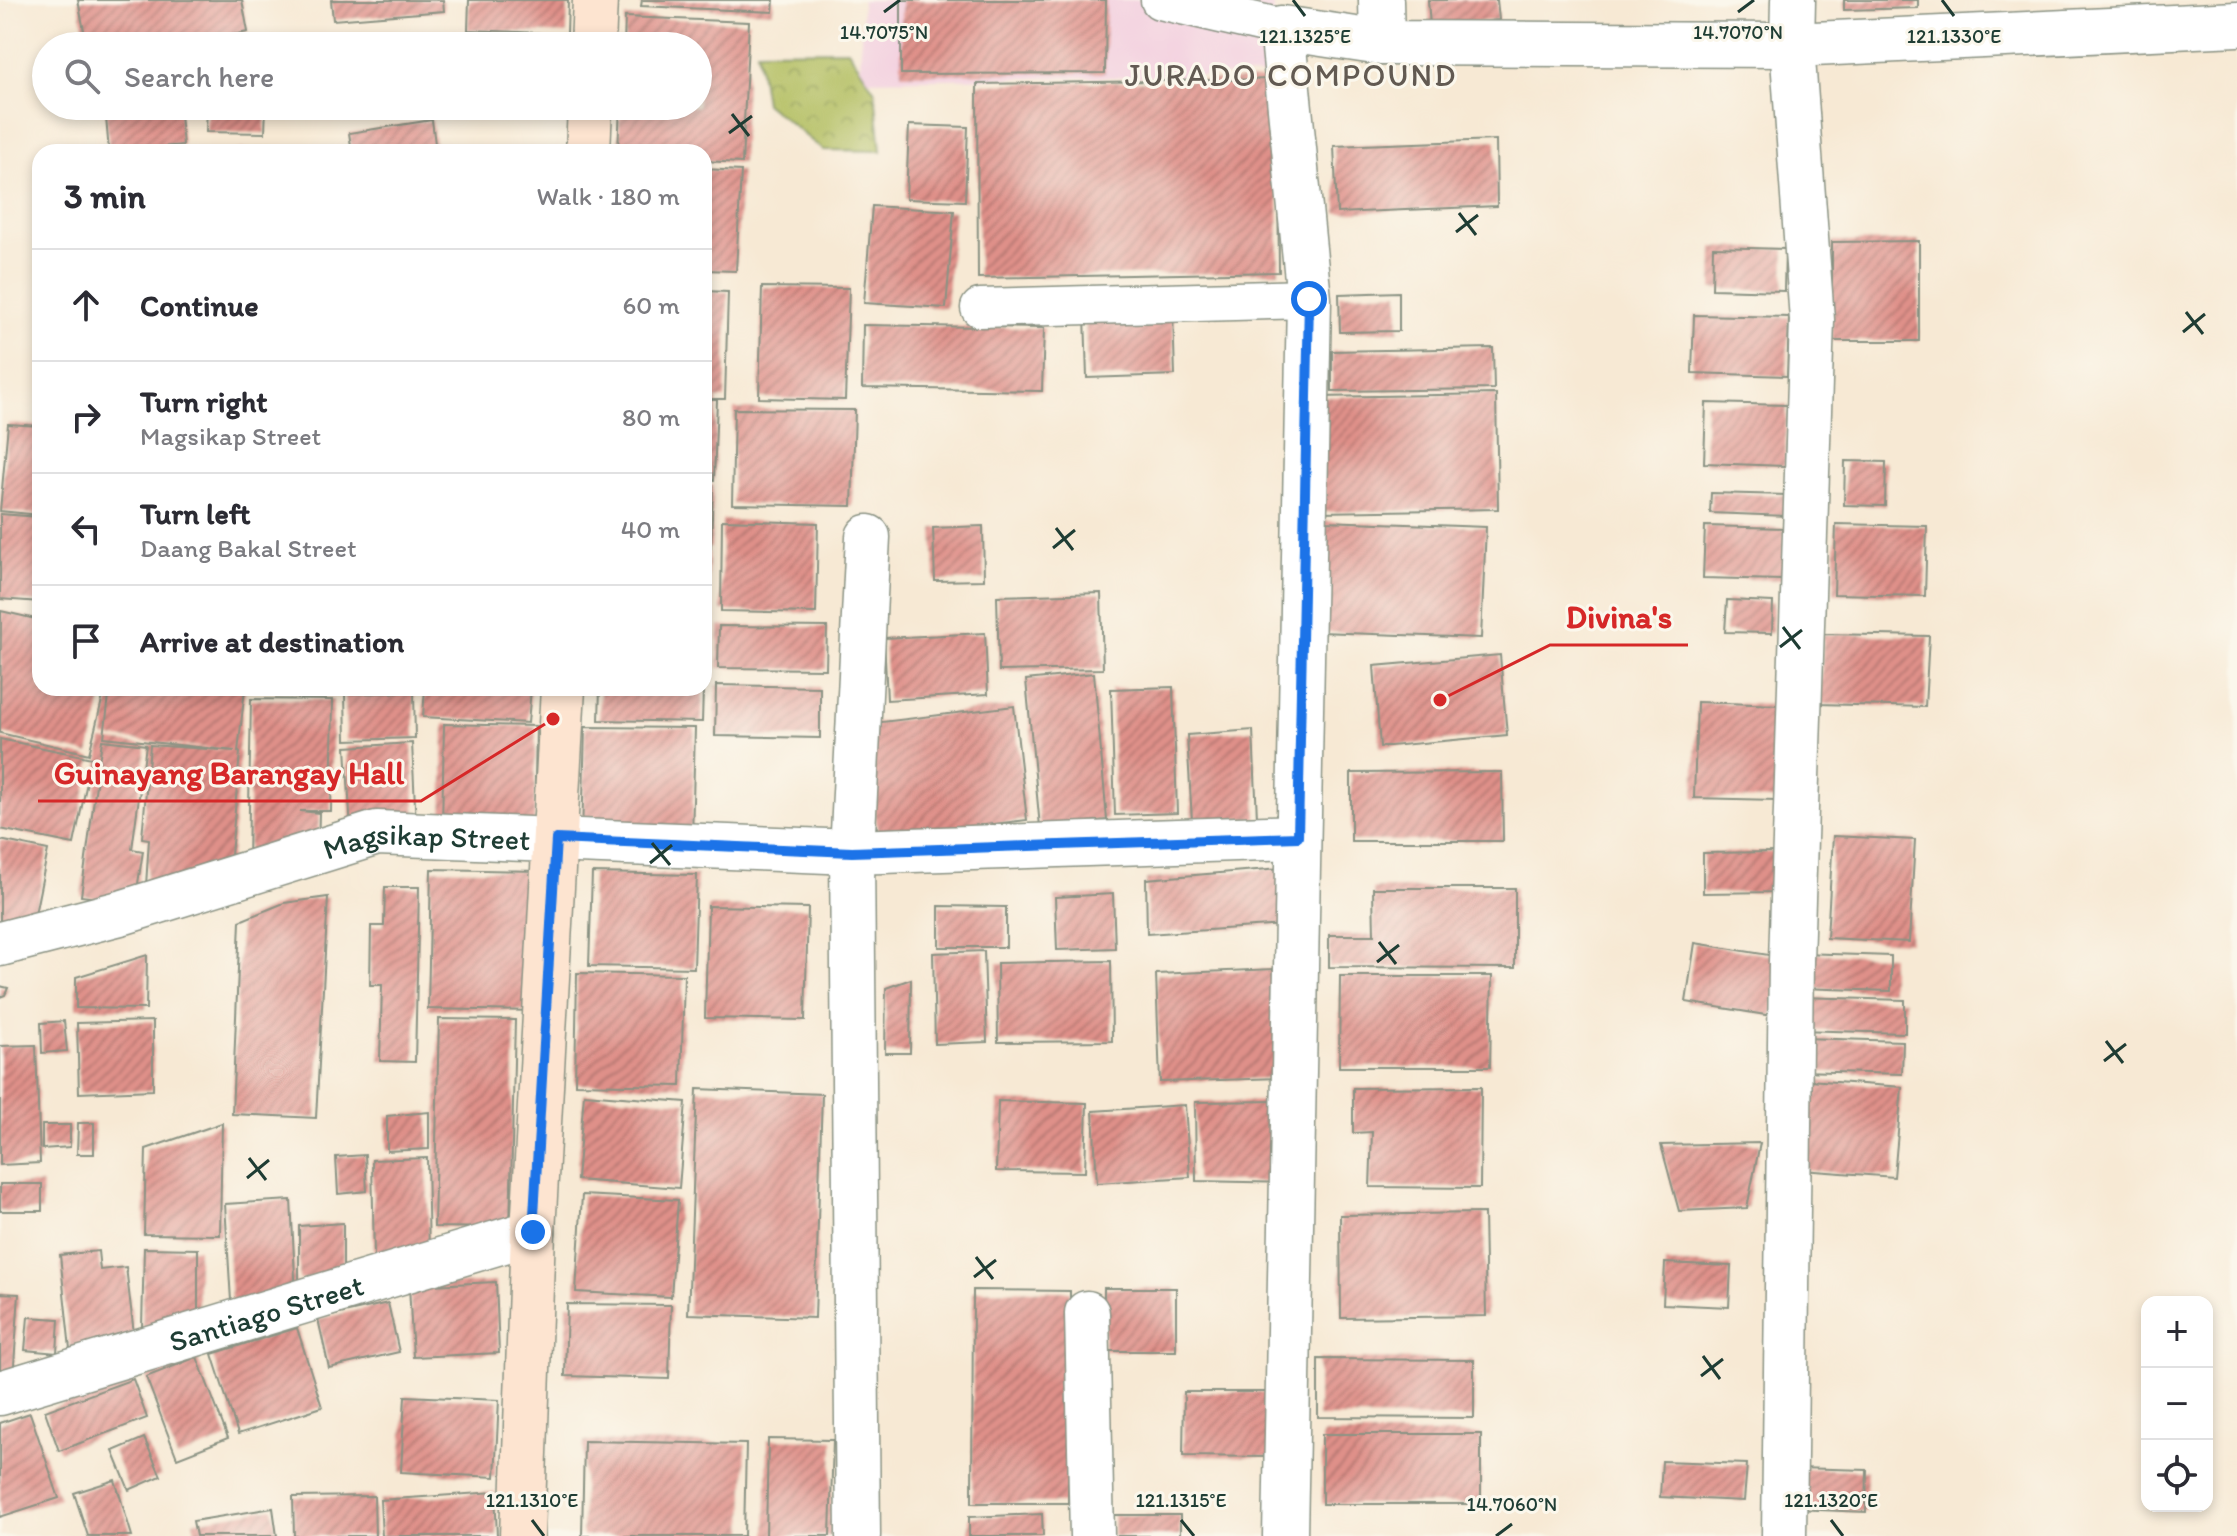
<!DOCTYPE html>
<html lang="en">
<head>
<meta charset="utf-8">
<style>
  :root { --surface:#fff; --page:#f7f7f7; --text:#2b2b33; --muted:#7c7c81; --line:#e1e1e2 }
  body { margin:0; font-family:Itim,sans-serif; background:var(--page); color:var(--text) }
  .controls { position:absolute; right:24px; bottom:24px; display:grid; overflow:hidden; border-radius:16px; box-shadow:0 4px 12px #0003 }
  .controls button { width:72px; height:72px; display:grid; place-items:center; padding:0; border:0; border-bottom:2px solid var(--line); background:var(--surface); color:var(--text); font:40px sans-serif }
  .stop { position:absolute; width:24px; height:24px; margin:-18px; border:6px solid #1a73e8; border-radius:50%; background:#fff }
  .stop.end { background:#1a73e8; border-color:#fff; box-shadow:0 2px 8px #0008 }
  .list { margin:0; padding:0; list-style:none }
  h2 { display:flex; justify-content:space-between; align-items:center; height:104px; margin:0; padding:0 32px; font-size:34px }
  h2 small { font-size:26px; font-weight:400; color:var(--muted) }
  .list li { display:grid; grid-template-columns:52px 1fr auto; gap:24px; align-items:center; box-sizing:border-box; height:112px; padding:0 32px; border-top:2px solid var(--line) }
  .list b { display:block; font-size:30px; white-space:nowrap }
  .list p { margin:0; font-size:26px; white-space:nowrap; color:var(--muted) }
  .list em { font-size:26px; font-style:normal; color:var(--muted) }
  .icon { flex:none; width:44px; height:44px; fill:none; stroke:currentColor; stroke-width:2; stroke-linecap:round; stroke-linejoin:round }
  .map { position:relative; flex:none; width:2237px; height:1536px; overflow:hidden }
  .search { position:absolute; background:var(--surface); box-shadow:0 4px 12px #0003; left:32px; top:32px; width:680px; height:88px; display:flex; align-items:center; gap:20px; box-sizing:border-box; padding:0 28px; border-radius:44px; color:var(--muted); font-size:30px }
  .panel { position:absolute; background:var(--surface); box-shadow:0 4px 12px #0003; left:32px; top:144px; width:680px; height:552px; border-radius:24px }
  .map>svg:first-child { display:block }
</style>
</head>
<body>
<div class="map">
<svg width="2237" height="1536" viewBox="0 0 2237 1536">
  <defs>
    <pattern id="park-crowns" width="20" height="18" patternUnits="userSpaceOnUse" patternTransform="scale(2)"><rect width="20" height="18" fill="#b2be60"/><path d="M2 6a3 3 0 1 1 6 0M12 15a3 3 0 1 1 6 0" fill="none" stroke="#909c50"/></pattern>
    <pattern id="building-hatch" width="6" height="6" patternUnits="userSpaceOnUse" patternTransform="scale(2)"><rect width="6" height="6" fill="#df9089"/><path d="M-1 1l2-2M0 6l6-6M5 7l2-2" fill="none" stroke="#b47771"/></pattern>
  </defs>
  <rect width="100%" height="100%" fill="#fbf7ec"/>
  <filter id="ink" filterUnits="userSpaceOnUse"><feTurbulence type="fractalNoise" baseFrequency=".0125" numOctaves="2"/><feDisplacementMap in="SourceGraphic" scale="16" xChannelSelector="R" yChannelSelector="G"/><feConvolveMatrix kernelMatrix="1 2 1 2 8 2 1 2 1" color-interpolation-filters="sRGB"/></filter>
  <filter id="wash" filterUnits="userSpaceOnUse"><feTurbulence type="fractalNoise" baseFrequency=".006" numOctaves="4" result="noise"/><feDisplacementMap in="SourceGraphic" scale="32" xChannelSelector="R" yChannelSelector="G"/><feGaussianBlur stdDeviation="1.8" result="paint"/><feColorMatrix in="noise" values="0 0 0 0 0 0 0 0 0 0 0 0 0 0 0 0 0 1.4 0 .05"/><feComposite in="paint" operator="in"/></filter>
  <g filter="url(#wash)">
    <rect width="100%" height="100%" fill="#f7e9d4"/>
    <path fill="#f3cfdf" d="M 862,0 L 1274,0 L 1273,75 L 860,80 Z"/>
    <path fill="url(#park-crowns)" stroke="#687e4a" stroke-width="2" d="M 848,50 L 875,91 L 881,151 L 823,150 L 765,103 L 757,51 Z"/>
    <g id="blocks">
      <g fill="url(#building-hatch)">
        <path d="M 78,0 L 242,0 L 248,32 L 176,46 L 87,46 Z"/>
        <path d="M 331,0 L 443,0 L 444,11 L 333,20 Z"/>
        <path d="M 469,0 L 568,0 L 567,34 L 468,30 Z"/>
        <path d="M 642,0 L 774,0 L 773,12 L 641,6 Z"/>
        <path d="M 901,0 L 1106,0 L 1105,73 L 901,74 Z"/>
        <path d="M 1428,0 L 1497,0 L 1499,20 L 1430,26 Z"/>
        <path d="M 1844,0 L 1918,0 L 1918,8 L 1844,10 Z"/>
        <path d="M 625,17 L 749,22 L 742,163 L 704,161 L 704,152 L 618,152 L 620,106 L 698,106 L 698,46 L 624,46 Z"/>
        <path d="M 209,41 L 268,42 L 268,46 L 209,46 Z"/>
        <path d="M 1277,79 L 1279,272 L 978,278 L 977,84 Z"/>
        <path d="M 105,106 L 179,106 L 183,145 L 109,152 Z"/>
        <path d="M 207,106 L 266,106 L 265,133 L 206,132 Z"/>
        <path d="M 432,120 L 436,152 L 352,152 L 349,133 Z"/>
        <path d="M 909,125 L 968,127 L 965,201 L 906,199 Z"/>
        <path d="M 1496,140 L 1497,206 L 1337,213 L 1334,146 Z"/>
        <path d="M 273,147 L 274,152 L 236,152 L 236,150 Z"/>
        <path d="M 704,169 L 741,171 L 736,271 L 704,270 Z"/>
        <path d="M 872,206 L 954,211 L 946,308 L 864,303 Z"/>
        <path d="M 1919,241 L 1919,341 L 1832,341 L 1832,242 Z"/>
        <path d="M 1713,247 L 1785,249 L 1784,291 L 1712,289 Z"/>
        <path d="M 762,287 L 849,288 L 845,400 L 759,398 Z"/>
        <path d="M 704,291 L 728,292 L 725,399 L 704,399 Z"/>
        <path d="M 1399,292 L 1399,331 L 1340,332 L 1339,294 Z"/>
        <path d="M 1173,312 L 1175,375 L 1087,378 L 1085,315 Z"/>
        <path d="M 1694,315 L 1789,317 L 1787,376 L 1692,373 Z"/>
        <path d="M 863,325 L 1044,328 L 1042,391 L 862,388 Z"/>
        <path d="M 1493,348 L 1494,389 L 1332,391 L 1332,351 Z"/>
        <path d="M 1496,394 L 1498,509 L 1320,512 L 1319,397 Z"/>
        <path d="M 704,400 L 717,400 L 714,480 L 704,480 Z"/>
        <path d="M 1706,403 L 1787,405 L 1785,466 L 1704,463 Z"/>
        <path d="M 734,409 L 855,410 L 852,506 L 732,504 Z"/>
        <path d="M 8,424 L 40,426 L 40,515 L 0,511 Z"/>
        <path d="M 1845,461 L 1886,462 L 1885,506 L 1844,505 Z"/>
        <path d="M 704,485 L 713,485 L 711,548 L 704,548 Z"/>
        <path d="M 1711,493 L 1788,495 L 1788,516 L 1710,513 Z"/>
        <path d="M 0,514 L 40,517 L 40,602 L 0,599 Z"/>
        <path d="M 722,520 L 818,523 L 816,613 L 721,611 Z"/>
        <path d="M 1325,521 L 1486,527 L 1481,638 L 1320,632 Z"/>
        <path d="M 1836,524 L 1927,526 L 1925,596 L 1834,594 Z"/>
        <path d="M 983,526 L 984,580 L 935,581 L 933,528 Z"/>
        <path d="M 1705,526 L 1785,528 L 1783,580 L 1703,578 Z"/>
        <path d="M 704,552 L 709,552 L 707,643 L 704,643 Z"/>
        <path d="M 1101,593 L 1103,669 L 999,671 L 997,596 Z"/>
        <path d="M 1727,600 L 1773,602 L 1772,633 L 1725,632 Z"/>
        <path d="M 1,611 L 40,620 L 40,688 L 105,688 L 89,754 L 0,733 Z"/>
        <path d="M 719,626 L 827,627 L 826,669 L 718,668 Z"/>
        <path d="M 985,633 L 988,694 L 887,700 L 884,638 Z"/>
        <path d="M 1823,634 L 1929,636 L 1925,707 L 1820,704 Z"/>
        <path d="M 1500,655 L 1507,735 L 1380,747 L 1374,666 Z"/>
        <path d="M 1094,673 L 1107,820 L 1040,827 L 1026,680 Z"/>
        <path d="M 716,685 L 820,687 L 820,738 L 715,736 Z"/>
        <path d="M 1173,687 L 1177,813 L 1115,815 L 1111,689 Z"/>
        <path d="M 110,688 L 245,688 L 238,752 L 240,752 L 229,878 L 145,901 L 149,839 L 142,838 L 150,745 L 235,751 L 104,737 Z"/>
        <path d="M 306,688 L 334,688 L 334,693 L 305,691 Z"/>
        <path d="M 425,688 L 531,688 L 528,723 L 423,717 Z"/>
        <path d="M 600,688 L 703,688 L 702,722 L 599,720 Z"/>
        <path d="M 414,692 L 415,738 L 346,740 L 345,694 Z"/>
        <path d="M 251,699 L 333,700 L 331,811 L 300,811 L 319,813 L 318,849 L 248,863 Z"/>
        <path d="M 1697,702 L 1779,705 L 1776,800 L 1694,798 Z"/>
        <path d="M 1014,706 L 1027,820 L 878,838 L 865,724 Z"/>
        <path d="M 444,724 L 536,726 L 534,831 L 442,829 Z"/>
        <path d="M 585,727 L 695,728 L 692,838 L 582,836 Z"/>
        <path d="M 1253,730 L 1257,818 L 1192,821 L 1187,735 Z"/>
        <path d="M 0,739 L 92,758 L 74,844 L 0,829 Z"/>
        <path d="M 102,740 L 146,745 L 132,849 L 143,851 L 135,903 L 81,896 Z"/>
        <path d="M 412,743 L 416,826 L 351,831 L 346,747 Z"/>
        <path d="M 1502,772 L 1503,841 L 1351,841 L 1351,773 Z"/>
        <path d="M 1833,836 L 1915,840 L 1909,942 L 1827,938 Z"/>
        <path d="M 0,840 L 48,850 L 32,929 L 0,922 Z"/>
        <path d="M 1777,852 L 1777,892 L 1703,893 L 1703,853 Z"/>
        <path d="M 1282,868 L 1285,925 L 1147,934 L 1146,879 Z"/>
        <path d="M 431,869 L 538,871 L 535,1011 L 428,1009 Z"/>
        <path d="M 592,873 L 697,875 L 694,968 L 589,966 Z"/>
        <path d="M 385,887 L 419,887 L 415,1062 L 380,1061 L 382,985 L 370,985 L 371,926 L 384,926 Z"/>
        <path d="M 1373,888 L 1515,888 L 1515,968 L 1329,967 L 1329,935 L 1374,935 Z"/>
        <path d="M 1113,894 L 1115,948 L 1057,950 L 1055,897 Z"/>
        <path d="M 328,897 L 316,1118 L 232,1114 L 240,921 L 284,903 Z"/>
        <path d="M 708,906 L 808,908 L 805,1020 L 705,1018 Z"/>
        <path d="M 939,906 L 1006,907 L 1006,947 L 939,947 Z"/>
        <path d="M 1695,943 L 1781,957 L 1772,1016 L 1686,1002 Z"/>
        <path d="M 984,951 L 987,1042 L 935,1044 L 933,953 Z"/>
        <path d="M 1801,953 L 1891,956 L 1891,991 L 1799,988 Z"/>
        <path d="M 147,955 L 146,1009 L 76,1008 L 76,977 Z"/>
        <path d="M 1111,961 L 1112,1041 L 998,1042 L 997,963 Z"/>
        <path d="M 1275,969 L 1279,1078 L 1160,1082 L 1156,974 Z"/>
        <path d="M 577,973 L 684,975 L 681,1086 L 575,1084 Z"/>
        <path d="M 1340,976 L 1492,976 L 1490,1067 L 1339,1067 Z"/>
        <path d="M 911,979 L 910,1053 L 885,1053 L 886,988 Z"/>
        <path d="M 0,986 L 8,988 L 5,995 L 0,997 Z"/>
        <path d="M 1798,997 L 1905,1000 L 1905,1033 L 1797,1030 Z"/>
        <path d="M 439,1019 L 515,1020 L 510,1228 L 434,1227 Z"/>
        <path d="M 64,1021 L 67,1051 L 42,1053 L 41,1023 Z"/>
        <path d="M 153,1021 L 153,1090 L 79,1093 L 77,1023 Z"/>
        <path d="M 1802,1038 L 1903,1041 L 1902,1074 L 1801,1071 Z"/>
        <path d="M 36,1045 L 40,1163 L 0,1165 L 0,1046 Z"/>
        <path d="M 1809,1080 L 1902,1087 L 1894,1177 L 1802,1170 Z"/>
        <path d="M 1481,1087 L 1480,1188 L 1370,1187 L 1372,1132 L 1353,1133 L 1353,1088 Z"/>
        <path d="M 697,1089 L 822,1094 L 815,1318 L 688,1314 Z"/>
        <path d="M 584,1094 L 686,1102 L 679,1188 L 577,1180 Z"/>
        <path d="M 998,1101 L 1087,1103 L 1085,1172 L 996,1171 Z"/>
        <path d="M 1291,1101 L 1288,1183 L 1196,1181 L 1195,1102 Z"/>
        <path d="M 1185,1105 L 1190,1177 L 1097,1183 L 1093,1111 Z"/>
        <path d="M 429,1112 L 429,1149 L 387,1151 L 387,1116 Z"/>
        <path d="M 78,1123 L 94,1123 L 94,1154 L 77,1154 Z"/>
        <path d="M 222,1123 L 220,1235 L 144,1234 L 146,1149 Z"/>
        <path d="M 42,1125 L 70,1125 L 70,1147 L 42,1149 Z"/>
        <path d="M 1760,1143 L 1747,1208 L 1679,1211 L 1661,1145 Z"/>
        <path d="M 365,1155 L 367,1191 L 338,1194 L 336,1157 Z"/>
        <path d="M 427,1158 L 429,1255 L 374,1256 L 372,1160 Z"/>
        <rect x="0" y="1184" width="42" height="27"/>
        <path d="M 582,1195 L 678,1200 L 671,1297 L 576,1292 Z"/>
        <path d="M 291,1200 L 296,1296 L 231,1301 L 225,1204 Z"/>
        <path d="M 1484,1213 L 1486,1316 L 1341,1318 L 1340,1215 Z"/>
        <path d="M 343,1223 L 343,1276 L 299,1280 L 299,1226 Z"/>
        <path d="M 144,1248 L 198,1249 L 198,1328 L 142,1327 Z"/>
        <path d="M 98,1251 L 100,1270 L 126,1267 L 135,1342 L 70,1349 L 60,1255 Z"/>
        <path d="M 1665,1263 L 1731,1266 L 1729,1307 L 1663,1304 Z"/>
        <path d="M 496,1282 L 499,1353 L 413,1357 L 409,1286 Z"/>
        <rect x="1104" y="1288" width="72" height="63"/>
        <path d="M 973,1290 L 1070,1291 L 1068,1503 L 972,1503 Z"/>
        <path d="M 0,1293 L 19,1294 L 13,1379 L 0,1378 Z"/>
        <path d="M 388,1303 L 399,1352 L 329,1368 L 318,1319 Z"/>
        <path d="M 567,1304 L 671,1305 L 669,1379 L 565,1376 Z"/>
        <path d="M 28,1317 L 59,1319 L 57,1353 L 25,1350 Z"/>
        <path d="M 297,1328 L 322,1407 L 238,1434 L 212,1354 Z"/>
        <path d="M 197,1357 L 228,1438 L 177,1458 L 146,1377 Z"/>
        <path d="M 1318,1359 L 1474,1360 L 1474,1418 L 1318,1417 Z"/>
        <path d="M 133,1379 L 147,1418 L 59,1451 L 45,1411 Z"/>
        <path d="M 1184,1392 L 1270,1392 L 1270,1457 L 1183,1456 Z"/>
        <path d="M 405,1396 L 499,1400 L 495,1477 L 401,1472 Z"/>
        <path d="M 30,1413 L 59,1498 L 0,1517 L 0,1423 Z"/>
        <rect x="1322" y="1434" width="159" height="70"/>
        <path d="M 144,1438 L 161,1476 L 129,1490 L 113,1451 Z"/>
        <path d="M 768,1439 L 833,1440 L 830,1536 L 766,1536 Z"/>
        <path d="M 584,1441 L 746,1444 L 744,1536 L 582,1536 Z"/>
        <path d="M 1662,1461 L 1747,1464 L 1744,1501 L 1660,1497 Z"/>
        <path d="M 1797,1468 L 1867,1470 L 1866,1512 L 1795,1509 Z"/>
        <path d="M 115,1480 L 132,1536 L 88,1536 L 74,1493 Z"/>
        <path d="M 495,1492 L 497,1536 L 382,1536 L 380,1500 Z"/>
        <path d="M 374,1496 L 375,1536 L 294,1536 L 293,1497 Z"/>
        <path d="M 273,1508 L 277,1536 L 196,1536 L 193,1521 Z"/>
        <path d="M 1042,1514 L 1043,1536 L 969,1536 L 969,1517 Z"/>
        <rect x="1113" y="1515" width="67" height="21"/>
      </g>
    </g>
  </g>
  <g filter="url(#ink)">
    <use href="#blocks" fill-opacity="0" stroke="#8b9384" stroke-width="2"/>
    <g fill="none" stroke-linecap="round" stroke-linejoin="round">
      <g stroke="#8b9384" stroke-width="41">
        <g id="lane">
          <path d="M 1160,0 L 1282,28"/>
          <path d="M 980,308 L 1309,299"/>
        </g>
      </g>
      <g stroke="#8b9384" stroke-width="47">
        <g id="street">
          <path d="M 1381,0 L 1382,43"/>
          <path id="s1" d="M 0,944 L 124,912 L 377,833 L 852,852 L 1298,837"/>
          <path d="M 1087,1313 L 1092,1536"/>
          <path id="s2" d="M 0,1393 L 533,1232"/>
          <path d="M 858,1536 L 852,852 L 868,537"/>
          <path d="M 1285,1536 L 1309,299 L 1282,28 L 1382,43 L 1792,45 L 2237,24"/>
          <path d="M 1784,1536 L 1791,961 L 1812,320 L 1792,45 L 1793,0"/>
        </g>
      </g>
      <g stroke="#8b9384" stroke-width="47">
        <g id="secondary">
          <path d="M 593,46 L 595,0"/>
          <path d="M 588,152 L 590,106"/>
          <path d="M 522,1536 L 533,1232 L 563,688"/>
        </g>
      </g>
      <use href="#lane" stroke="#fff" stroke-width="38"/>
      <use href="#street" stroke="#fff" stroke-width="44"/>
      <use href="#secondary" stroke="#fde4d0" stroke-width="44"/>
    </g>
  </g>
  <g fill="none" stroke-linecap="round" stroke-linejoin="round" filter="url(#ink)">
    <path stroke="#1a73e8" stroke-width="10" d="M 533,1232 L 556,839 L 852,852 L 1298,837 L 1309,299"/>
  </g>
  <path fill="none" stroke="#1f3d34" stroke-width="3" d="M 1293,0 L 1305,16M 1942,0 L 1954,16M 884,12 L 900,0M 1738,12 L 1754,0M 732,114 L 749,136M 729,133 L 752,116M 1459,213 L 1476,235M 1456,232 L 1478,215M 2186,312 L 2203,334M 2183,332 L 2205,314M 1056,528 L 1073,550M 1053,548 L 1075,530M 1783,627 L 1800,649M 1780,647 L 1802,630M 652,843 L 670,865M 650,863 L 672,845M 1379,942 L 1396,964M 1377,962 L 1399,945M 2106,1041 L 2123,1063M 2104,1061 L 2126,1044M 249,1158 L 266,1180M 247,1178 L 269,1160M 976,1257 L 993,1279M 974,1277 L 996,1260M 1703,1356 L 1720,1379M 1701,1376 L 1723,1359M 532,1520 L 544,1536M 1181,1520 L 1194,1536M 1831,1520 L 1843,1536M 1496,1536 L 1512,1524"/>
  <g text-anchor="middle" dominant-baseline="central" stroke-width="6" stroke-linejoin="round" paint-order="stroke">
    <g font-size="30" fill="#1f3d34" stroke="#fbf7ec">
      <text stroke="none"><textPath href="#s1" startOffset="442">Magsikap Street</textPath></text>
      <text stroke="none"><textPath href="#s2" startOffset="278">Santiago Street</textPath></text>
    </g>
    <g font-size="32" letter-spacing="2" fill="#625a52" stroke="#fbf7ec">
      <text x="1291" y="75">JURADO COMPOUND</text>
    </g>
  </g>
  <g font-size="20" text-anchor="middle" fill="#1f3d34" stroke="#fbf7ec" stroke-width="6" stroke-linejoin="round" paint-order="stroke">
    <text x="884" y="39">14.7075°N</text>
    <text x="1738" y="39">14.7070°N</text>
    <text x="1305" y="43">121.1325°E</text>
    <text x="1954" y="43">121.1330°E</text>
    <text x="532" y="1507">121.1310°E</text>
    <text x="1181" y="1507">121.1315°E</text>
    <text x="1831" y="1507">121.1320°E</text>
    <text x="1512" y="1511">14.7060°N</text>
  </g>
  <path fill="none" stroke="#d62828" stroke-width="3" d="M1440 700L1550 645H1688M553 719L421 801H38"/>
  <g fill="#d62828" stroke="#fbf7ec" stroke-width="3">
    <circle cx="1440" cy="700" r="8"/>
    <circle cx="553" cy="719" r="8"/>
  </g>
  <g font-size="32" text-anchor="middle" font-weight="bold" fill="#d62828" stroke="#fbf7ec" stroke-width="6" stroke-linejoin="round" paint-order="stroke">
    <text x="1619" y="628">Divina's</text>
    <text x="229" y="784">Guinayang Barangay Hall</text>
  </g>
</svg>
<div class="controls">
<button>+</button>
<button>−</button>
<button><svg class="icon" aria-label="locate" viewBox="0 0 24 24"><circle cx="12" cy="12" r="6"/><path d="M12 2v4M12 18v4M2 12h4M18 12h4"/></svg></button>
</div>
<div class="stop" style="left:1309px;top:299px"></div>
<div class="stop end" style="left:533px;top:1232px"></div>
<div class="search"><svg class="icon" aria-label="search" viewBox="0 0 24 24"><circle cx="10" cy="10" r="6"/><path d="M15 15l6 6"/></svg>Search here</div>
<section class="panel">
<h2>3 min<small>Walk · 180 m</small></h2>
<ul class="list">
<li><svg class="icon" aria-label="ahead" viewBox="0 0 24 24"><path d="M12 20V5M6 11l6-6 6 6"/></svg><div><b>Continue</b></div><em>60 m</em></li>
<li><svg class="icon" aria-label="right" viewBox="0 0 24 24"><path d="M7 20v-9h11M14 6l5 5-5 5"/></svg><div><b>Turn right</b><p>Magsikap Street</p></div><em>80 m</em></li>
<li><svg class="icon" aria-label="left" viewBox="0 0 24 24"><path d="M17 20v-9H6M10 6l-5 5 5 5"/></svg><div><b>Turn left</b><p>Daang Bakal Street</p></div><em>40 m</em></li>
<li><svg class="icon" aria-label="arrive" viewBox="0 0 24 24"><path d="M6 21V4h12l-3 4 3 4H6"/></svg><div><b>Arrive at destination</b></div></li>
</ul>
</section>
</div>
</body>
</html>
